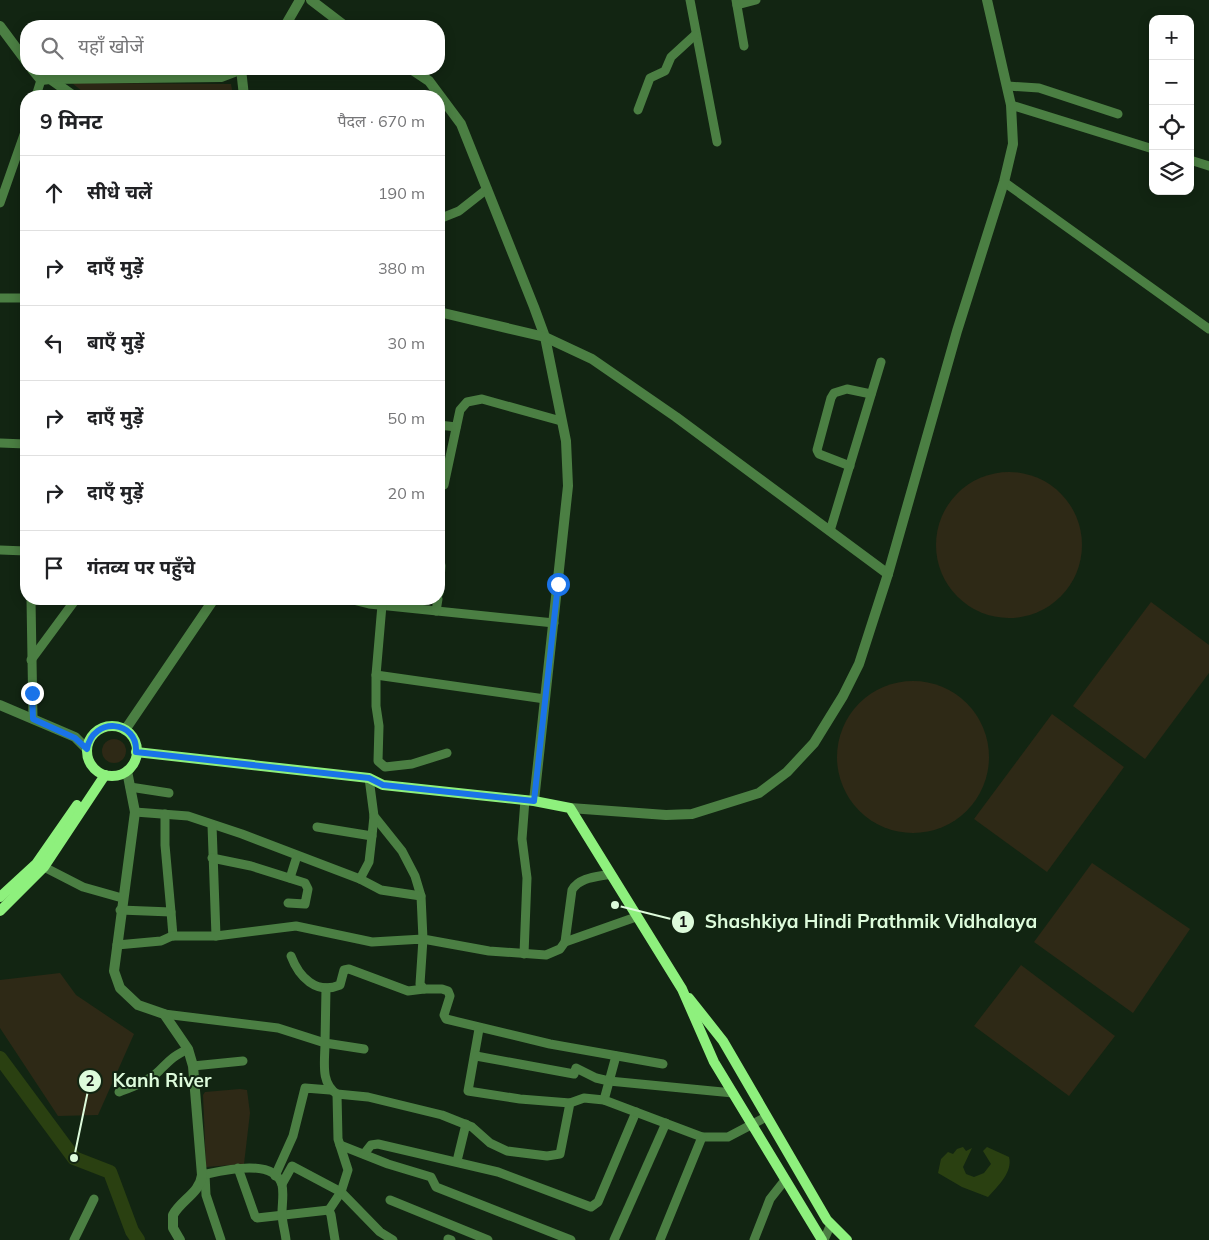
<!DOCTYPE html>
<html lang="hi">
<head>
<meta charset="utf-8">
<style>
  :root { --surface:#fff; --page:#f6f6f6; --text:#202124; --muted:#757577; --line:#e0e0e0 }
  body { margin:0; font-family:Mulish,"Noto Sans Devanagari",sans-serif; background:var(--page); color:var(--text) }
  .controls { position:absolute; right:15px; top:15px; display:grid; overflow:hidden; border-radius:10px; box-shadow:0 2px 12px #0003 }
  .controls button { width:45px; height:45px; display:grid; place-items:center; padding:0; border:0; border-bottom:1px solid var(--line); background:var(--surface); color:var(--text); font:25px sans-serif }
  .stop { position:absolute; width:15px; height:15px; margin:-11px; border:4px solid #1a73e8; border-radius:50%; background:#fff }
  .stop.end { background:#1a73e8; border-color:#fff; box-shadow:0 1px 5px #0008 }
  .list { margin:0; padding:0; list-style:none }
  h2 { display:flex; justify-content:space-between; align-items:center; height:65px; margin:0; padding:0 20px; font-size:21px }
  h2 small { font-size:16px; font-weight:400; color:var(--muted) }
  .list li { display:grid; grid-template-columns:32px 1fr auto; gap:15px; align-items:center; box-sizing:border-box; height:75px; padding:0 20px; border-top:1px solid var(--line) }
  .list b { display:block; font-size:19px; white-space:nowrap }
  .list em { font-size:16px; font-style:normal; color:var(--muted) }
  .icon { flex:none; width:28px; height:28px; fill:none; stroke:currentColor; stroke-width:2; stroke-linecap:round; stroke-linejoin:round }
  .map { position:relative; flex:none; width:1209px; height:1240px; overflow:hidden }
  .search { position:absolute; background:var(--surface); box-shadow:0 2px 12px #0003; left:20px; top:20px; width:425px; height:55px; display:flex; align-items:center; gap:12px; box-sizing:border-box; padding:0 18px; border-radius:20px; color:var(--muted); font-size:19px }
  .panel { position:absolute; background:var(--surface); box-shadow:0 2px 12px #0003; left:20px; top:90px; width:425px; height:515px; border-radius:20px }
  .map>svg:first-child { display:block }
</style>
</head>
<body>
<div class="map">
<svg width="1209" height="1240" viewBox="0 0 1209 1240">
  <rect width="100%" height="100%" fill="#122512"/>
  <g fill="#2e2916">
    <path d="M 72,83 L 231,84 L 233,96 L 88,96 Z"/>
    <circle cx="1009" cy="545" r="73"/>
    <path d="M 1151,602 L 1209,645 L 1209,673 L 1145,759 L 1073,706 Z"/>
    <circle cx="913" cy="757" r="76"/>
    <path d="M 1052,714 L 1124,767 L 1047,872 L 974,819 Z"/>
    <circle cx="114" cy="751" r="12"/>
    <path d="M 1092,863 L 1190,929 L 1133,1013 L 1034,942 Z"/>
    <path d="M 1021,965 L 1115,1036 L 1069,1096 L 974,1026 Z"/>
    <path d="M 60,973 L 76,995 L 134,1034 L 98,1115 L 58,1116 L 0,1028 L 0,980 Z"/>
    <path d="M 240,1089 L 247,1090 L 250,1113 L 244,1164 L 206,1167 L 203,1095 L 205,1092 Z"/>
  </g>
  <path fill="#2a4011" d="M 963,1147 L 966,1151 L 972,1148 L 963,1167 L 966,1174 L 974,1177 L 984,1173 L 991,1164 L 983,1151 L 987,1147 L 1009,1157 C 1013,1172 998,1186 988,1197 L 962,1187 L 938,1173 L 941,1159 L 948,1152 L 953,1154 L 957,1149 Z"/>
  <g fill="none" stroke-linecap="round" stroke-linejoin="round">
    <path stroke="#2a4011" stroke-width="14" d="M 0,1058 L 74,1158 L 110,1172 L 132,1231 L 138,1240"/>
    <g stroke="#4b7f43" stroke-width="9">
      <path d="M 690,0 L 717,142"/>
      <path d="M 736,0 L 744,46"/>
      <path d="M 737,5 L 756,0"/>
      <path d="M 1008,86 L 1039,88 L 1118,114"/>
      <path d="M 36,96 L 41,80"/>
      <path d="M 1011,105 L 1153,149"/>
      <path d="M 638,110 L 650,78 L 665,71 L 671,57 L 695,35"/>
      <path d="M 1190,160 L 1209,166"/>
      <path d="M 1004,182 L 1209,329"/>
      <path d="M 0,203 L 26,129"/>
      <path d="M 439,219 L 459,211 L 487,189"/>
      <path d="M 0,298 L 26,298"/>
      <path d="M 439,425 L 456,427"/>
      <path d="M 0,443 L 26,444"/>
      <path d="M 850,466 L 819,454 L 817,450 L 831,398 L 834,393 L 847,389 L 871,394"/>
      <path d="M 444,485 L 460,410 L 467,402 L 482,399 L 561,421"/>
      <path d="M 830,531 L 881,362"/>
      <path d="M 0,550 L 26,551"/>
      <path d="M 439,556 L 441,566 L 439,593"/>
      <path d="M 31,599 L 33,719"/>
      <path d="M 349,599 L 369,604 L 554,623"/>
      <path d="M 382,605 L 376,675 L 376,706 L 379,726 L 378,761 L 385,767 L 412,764 L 447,753"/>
      <path d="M 436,611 L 438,599"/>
      <path d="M 31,660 L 76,599"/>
      <path d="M 376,675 L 545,699"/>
      <path d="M 369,778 L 374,816 L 402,851 L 415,876 L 421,896 L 423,939 L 489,951 L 546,955 L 560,949 L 565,942 L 572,890 C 580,877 597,877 611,874"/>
      <path d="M 130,787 L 169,793"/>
      <path d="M 135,812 L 188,816 L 242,834 L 360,879 L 381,890 L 421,896"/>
      <path d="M 212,825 L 216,936"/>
      <path d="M 317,827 L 372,836 L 374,816"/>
      <path d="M 212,858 L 251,866 L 305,883 L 308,889 L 305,904 L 288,903"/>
      <path d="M 44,867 L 83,887 L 122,898"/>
      <path d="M 290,878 L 297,856"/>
      <path d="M 360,879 L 369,862 L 372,836"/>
      <path d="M 120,910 L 171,912 L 165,845 L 165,814"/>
      <path d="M 171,912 L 173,936"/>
      <path d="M 565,942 L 636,917"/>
      <path d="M 117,945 L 161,941 L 172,936 L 216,936 L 296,926 L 372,942 L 423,939 L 420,984 L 424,989 L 442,989 L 448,991 L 450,996 L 444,1015 L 446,1019 L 550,1044 L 663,1064"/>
      <path d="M 524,954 L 527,878 L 522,839 L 525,800"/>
      <path d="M 291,956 C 299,977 316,995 340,985 L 344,970 L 349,969 L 408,991 L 424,989"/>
      <path d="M 326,988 L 325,1043 L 364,1049"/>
      <path d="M 164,1014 L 278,1028 L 325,1043 C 325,1061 320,1083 337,1094"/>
      <path d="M 479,1029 L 468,1091 L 520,1099 L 570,1103"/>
      <path d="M 476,1056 L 574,1074 L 576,1068 L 596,1078 L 609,1081 L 733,1093"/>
      <path d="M 193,1066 L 243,1061"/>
      <path d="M 119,1092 C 132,1087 149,1081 159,1071 C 171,1059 172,1057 188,1049"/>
      <path d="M 604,1100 L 616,1056"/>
      <path d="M 340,1145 L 388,1164 L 431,1177 L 436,1187 L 571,1240"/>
      <path d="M 364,1154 L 371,1145 L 378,1144 L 498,1172 L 591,1207 L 598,1202 L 636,1112"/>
      <path d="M 457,1161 L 466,1124"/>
      <path d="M 238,1168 L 255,1216 L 257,1218 L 329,1210"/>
      <path d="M 205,1174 L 206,1195 L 221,1240"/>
      <path d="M 202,1175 C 221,1171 274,1157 282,1185 C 284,1193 282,1204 282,1213 C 282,1222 285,1231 286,1240"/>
      <path d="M 275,1176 L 293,1136 L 305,1088 L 330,1090"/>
      <path d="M 282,1184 L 292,1166 L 341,1192 L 329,1210 L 331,1215 L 335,1240"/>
      <path d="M 390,1200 L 488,1240"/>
      <path d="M 448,1239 L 451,1240"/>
      <path d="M 74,1240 L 94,1199"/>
      <path d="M 393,1240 L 380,1232 L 341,1192 L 348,1170 L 338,1139 L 337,1094 L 368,1097 L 442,1115 L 472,1127 L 490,1143 L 507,1151 L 547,1156 L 560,1154 L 570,1103 L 584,1098 L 604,1100 L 702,1137 L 728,1137 L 766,1117"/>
      <path d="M 614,1240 L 666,1123"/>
      <path d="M 660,1240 L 702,1137"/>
      <path d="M 754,1240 L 770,1199 L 785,1180"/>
      <path d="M 824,1240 L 831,1224"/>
    </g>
    <g stroke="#4b7f43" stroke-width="10">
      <path d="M 311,0 L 345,26"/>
      <path d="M 0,26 L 26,61"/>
      <path d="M 285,26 L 300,0"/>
      <path d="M 32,69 L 41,80 L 50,79 L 74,96"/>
      <path d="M 241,69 L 244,96"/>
      <path d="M 411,69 L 429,81 L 461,124 L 534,307 L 545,337 L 566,441 L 568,486 L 534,801"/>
      <path d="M 50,79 L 221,77 L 242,69"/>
      <path d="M 439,312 L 545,337 L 592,359 L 676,417 L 888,574"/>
      <path d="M 0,705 L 75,737 L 87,749"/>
      <path d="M 125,730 L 214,599"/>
      <path d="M 127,771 L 135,812 L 114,971 L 120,988 L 138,1005 L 164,1014 L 188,1049 L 193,1066 L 202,1175 C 200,1193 181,1200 173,1215 L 173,1228 L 180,1240"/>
      <path d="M 570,808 L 666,815 L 692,814 L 759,793 L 787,772 L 814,743 L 843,696 L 859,664 L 888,574 L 957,331 L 1004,182 L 1013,144 L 1011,105 L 987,0"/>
    </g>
    <g stroke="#8ef07d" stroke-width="10">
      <circle cx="112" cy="751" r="25"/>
      <path d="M 136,752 L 369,778 L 383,785 L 534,801 L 570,808 L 682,989 L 714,1062 L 822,1240"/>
      <path d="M 0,897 L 36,864 L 77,805"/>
      <path d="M 0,911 L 44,867 L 105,775"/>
      <path d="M 689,998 L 723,1041 L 827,1220 L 847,1240"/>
    </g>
  </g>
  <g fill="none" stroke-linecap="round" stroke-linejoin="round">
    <path stroke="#1a73e8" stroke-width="6" d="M 32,693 L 33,719 L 75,738 L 87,749 C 93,716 138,720 136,752 L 369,778 L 383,785 L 534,801 L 558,584"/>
  </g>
  <path fill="none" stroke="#ddfbdb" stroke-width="2" d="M615 905L683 922M74 1158L90 1081"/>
  <g fill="#ddfbdb" stroke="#122512" stroke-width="2">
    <circle cx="615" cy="905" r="5"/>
    <circle cx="74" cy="1158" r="5"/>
    <circle cx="683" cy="922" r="12"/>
    <circle cx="90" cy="1081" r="12"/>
  </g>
  <g font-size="15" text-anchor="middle" font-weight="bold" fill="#111">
    <text x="683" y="927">1</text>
    <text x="90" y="1086">2</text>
  </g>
  <g font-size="19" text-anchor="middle" font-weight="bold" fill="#ddfbdb" stroke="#122512" stroke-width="4" stroke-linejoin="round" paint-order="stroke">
    <text x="871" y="928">Shashkiya Hindi Prathmik Vidhalaya</text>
    <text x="162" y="1087">Kanh River</text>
  </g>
</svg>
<div class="controls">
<button>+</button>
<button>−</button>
<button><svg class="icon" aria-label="locate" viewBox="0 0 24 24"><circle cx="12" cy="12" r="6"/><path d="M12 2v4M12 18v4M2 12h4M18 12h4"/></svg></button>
<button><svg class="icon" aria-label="layers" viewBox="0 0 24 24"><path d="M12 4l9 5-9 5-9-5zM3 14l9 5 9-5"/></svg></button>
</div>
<div class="stop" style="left:558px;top:584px"></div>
<div class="stop end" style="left:32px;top:693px"></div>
<div class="search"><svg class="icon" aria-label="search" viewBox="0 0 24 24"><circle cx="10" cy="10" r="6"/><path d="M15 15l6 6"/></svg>यहाँ खोजें</div>
<section class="panel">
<h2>9 मिनट<small>पैदल · 670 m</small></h2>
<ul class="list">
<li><svg class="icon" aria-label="ahead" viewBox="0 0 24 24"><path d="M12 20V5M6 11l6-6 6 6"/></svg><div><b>सीधे चलें</b></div><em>190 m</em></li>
<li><svg class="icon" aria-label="right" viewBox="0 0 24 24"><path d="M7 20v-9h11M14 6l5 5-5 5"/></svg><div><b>दाएँ मुड़ें</b></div><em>380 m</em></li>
<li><svg class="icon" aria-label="left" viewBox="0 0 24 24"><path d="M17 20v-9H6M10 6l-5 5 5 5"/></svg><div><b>बाएँ मुड़ें</b></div><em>30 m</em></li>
<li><svg class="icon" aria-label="right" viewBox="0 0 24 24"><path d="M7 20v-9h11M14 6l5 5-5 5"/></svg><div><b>दाएँ मुड़ें</b></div><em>50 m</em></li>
<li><svg class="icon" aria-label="right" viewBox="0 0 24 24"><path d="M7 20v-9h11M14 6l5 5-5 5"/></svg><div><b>दाएँ मुड़ें</b></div><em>20 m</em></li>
<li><svg class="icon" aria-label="arrive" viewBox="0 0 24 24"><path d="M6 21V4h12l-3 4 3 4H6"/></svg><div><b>गंतव्य पर पहुँचे</b></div></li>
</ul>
</section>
</div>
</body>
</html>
